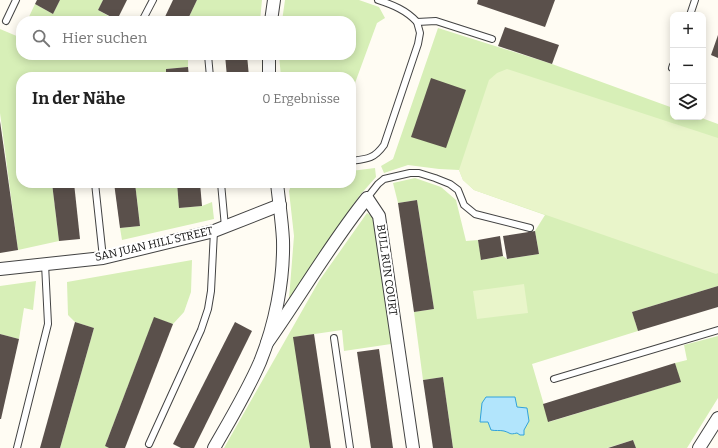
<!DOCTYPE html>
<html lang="de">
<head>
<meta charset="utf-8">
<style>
  :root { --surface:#fff; --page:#f6f6f6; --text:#222; --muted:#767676; --line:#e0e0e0 }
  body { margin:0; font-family:Bitter,serif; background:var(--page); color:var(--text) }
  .controls { position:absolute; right:12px; top:12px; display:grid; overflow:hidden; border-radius:8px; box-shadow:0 2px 10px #0003 }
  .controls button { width:36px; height:36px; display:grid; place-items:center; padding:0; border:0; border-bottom:1px solid var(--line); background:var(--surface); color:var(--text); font:20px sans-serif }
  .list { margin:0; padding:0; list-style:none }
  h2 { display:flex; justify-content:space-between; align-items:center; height:52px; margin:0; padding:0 16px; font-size:17px }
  h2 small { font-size:13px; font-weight:400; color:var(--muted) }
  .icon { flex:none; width:22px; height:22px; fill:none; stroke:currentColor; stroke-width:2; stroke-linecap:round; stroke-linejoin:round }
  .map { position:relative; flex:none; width:718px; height:448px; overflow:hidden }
  .search { position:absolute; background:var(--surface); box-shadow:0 2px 10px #0003; left:16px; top:16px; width:340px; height:44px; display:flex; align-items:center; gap:10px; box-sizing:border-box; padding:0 14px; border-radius:16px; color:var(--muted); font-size:15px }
  .panel { position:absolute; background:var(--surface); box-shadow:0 2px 10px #0003; left:16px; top:72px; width:340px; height:116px; border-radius:16px }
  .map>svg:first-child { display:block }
</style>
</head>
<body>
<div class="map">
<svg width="718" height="448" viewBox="0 0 718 448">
  <rect width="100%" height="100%" fill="#fffcf3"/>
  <g fill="#d7efb7">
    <path d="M 60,0 L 103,0 L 98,10 L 117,21 L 27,21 L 35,4 L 53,14 Z"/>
    <path d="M 197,0 L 262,0 L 260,21 L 187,21 Z"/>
    <path d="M 285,0 L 359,0 L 379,7 L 385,18 L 377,23 L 351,94 L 351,77 L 281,77 L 279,55 L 351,55 L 351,21 L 282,21 Z"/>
    <path d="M 438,28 L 552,64 L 673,108 L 673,117 L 699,117 L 718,124 L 718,286 L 632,312 L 638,331 L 532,364 L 549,422 L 680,382 L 675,363 L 687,360 L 684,345 L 718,336 L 718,398 L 687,448 L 636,448 L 633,440 L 607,448 L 453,448 L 443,377 L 423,380 L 414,312 L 434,309 L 417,200 L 398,203 L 393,183 L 415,178 L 441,187 L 456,200 L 466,241 L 478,240 L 482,260 L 503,256 L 507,259 L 539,254 L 535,231 L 545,215 L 474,190 L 463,180 L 459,170 L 439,169 L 408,165 L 384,173 L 381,166 L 393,159 Z"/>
    <path d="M 0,29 L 19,37 L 21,32 L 21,55 L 188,55 L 188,67 L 166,69 L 166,77 L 21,77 L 21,183 L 52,183 L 59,241 L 18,250 L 0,113 Z"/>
    <path d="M 375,168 L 376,177 L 360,195 L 289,299 L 294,236 L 289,191 L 292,183 L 351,183 L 351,171 Z"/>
    <path d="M 135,183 L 177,183 L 179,208 L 202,206 L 212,202 L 214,219 L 122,240 L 120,228 L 140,226 Z"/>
    <path d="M 367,213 L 374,218 L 391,344 L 344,351 L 342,330 L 294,337 L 310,448 L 224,448 L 319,281 Z"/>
    <path d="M 192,260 L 191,292 L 184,312 L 173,324 L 154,318 L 105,446 L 109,448 L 60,448 L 94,328 L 75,322 L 68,315 L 67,282 Z"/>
    <path d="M 36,281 L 33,310 L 24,308 L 19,339 L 0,334 L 0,286 Z"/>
  </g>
  <g fill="#e9f5ca">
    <path d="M 507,69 L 718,138 L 718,273 L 716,274 L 474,190 L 463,180 L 459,170 L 489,80 L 497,73 Z"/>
    <path d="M 524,284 L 528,313 L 477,319 L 473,291 Z"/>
  </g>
  <path fill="#b2e5fc" stroke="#31a2dc" d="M 486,397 L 515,397 L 517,407 L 527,408 L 529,421 L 524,430 L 524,435 L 520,435 L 517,433 C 509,435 511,433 504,431 C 500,430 495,431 491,430 L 488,422 L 480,422 L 482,403 Z"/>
  <g fill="#5a504b">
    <path d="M 37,0 L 60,0 L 53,14 L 35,4 Z"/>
    <path d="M 103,0 L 127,0 L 117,20 L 98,10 Z"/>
    <path d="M 173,0 L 197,0 L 187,21 L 163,21 Z"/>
    <path d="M 478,0 L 555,0 L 545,27 L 477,4 Z"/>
    <path d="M 505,27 L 559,45 L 552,64 L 498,46 Z"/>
    <path d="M 718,35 L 718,58 L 711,55 Z"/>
    <path d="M 225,55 L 247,55 L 249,77 L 227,77 Z"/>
    <path d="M 188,67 L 189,77 L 166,77 L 166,69 Z"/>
    <path d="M 431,78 L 466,90 L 446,148 L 411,137 Z"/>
    <path d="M 0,121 L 18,250 L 0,253 Z"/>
    <path d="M 52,183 L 74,183 L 80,239 L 59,241 Z"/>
    <path d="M 114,183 L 135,183 L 140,226 L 120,228 Z"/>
    <path d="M 177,183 L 200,183 L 202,206 L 179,208 Z"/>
    <path d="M 417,200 L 434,309 L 414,312 L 398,203 Z"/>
    <path d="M 535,231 L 539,254 L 507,259 L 503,236 Z"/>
    <path d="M 500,236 L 503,256 L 481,260 L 478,240 Z"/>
    <path d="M 718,286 L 718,307 L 638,331 L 632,312 Z"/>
    <path d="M 154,317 L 173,324 L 125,448 L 109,448 L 105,446 Z"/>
    <path d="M 75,322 L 94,328 L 60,448 L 40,448 Z"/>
    <path d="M 235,322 L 252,331 L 194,448 L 181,448 L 173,444 Z"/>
    <path d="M 0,334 L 19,339 L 1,419 L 0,419 Z"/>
    <path d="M 314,334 L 331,448 L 310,448 L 293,337 Z"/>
    <path d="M 379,349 L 393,448 L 371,448 L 357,352 Z"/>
    <path d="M 675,363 L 681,382 L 548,422 L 543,404 Z"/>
    <path d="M 443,377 L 453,448 L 433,448 L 423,380 Z"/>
    <path d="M 633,440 L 636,448 L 608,448 Z"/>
  </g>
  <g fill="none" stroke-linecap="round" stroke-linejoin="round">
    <g stroke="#434343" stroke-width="8">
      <g id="service">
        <path d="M 378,0 C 393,5 406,10 417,22 L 436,21 L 492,39"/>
        <path d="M 690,15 L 695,0"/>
        <path d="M 6,21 L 16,0"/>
        <path d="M 142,21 L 153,0"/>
        <path d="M 208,55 L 210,77"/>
        <path d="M 672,68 L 673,65"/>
        <path d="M 351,161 C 367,159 374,159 384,145 L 418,44 L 420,33 L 417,22"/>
        <path d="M 95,183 L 103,258"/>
        <path d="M 221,183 L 225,227"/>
        <path d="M 367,198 L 378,184 L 384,179 L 410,173 L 419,173 L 435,178 L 450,184 L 458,190 L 464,205 L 475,214 L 530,228"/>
        <path d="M 334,338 L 350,448"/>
        <path d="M 554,379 L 718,330"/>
        <path d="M 149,444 L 201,330 L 208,309 L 211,291 L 214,231"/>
        <path d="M 17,448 L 48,324 L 45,264"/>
      </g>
    </g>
    <g stroke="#434343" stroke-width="14">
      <g id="minor">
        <path d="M 271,21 L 274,0"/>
        <path d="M 269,55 L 269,77"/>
        <path d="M 0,269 L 103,258 L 214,231 L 280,205"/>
        <path d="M 267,343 C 301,295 330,244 367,198 L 379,216 L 413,448"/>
        <path d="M 214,448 C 230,420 247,392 260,362 C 275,325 284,281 283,240 C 282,221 279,202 277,183"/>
        <path d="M 699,448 L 718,418"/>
      </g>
    </g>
    <use href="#service" stroke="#fff" stroke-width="6"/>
    <use href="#minor" stroke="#fff" stroke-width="12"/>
  </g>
  <g text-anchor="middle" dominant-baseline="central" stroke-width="4" stroke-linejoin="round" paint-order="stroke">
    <g font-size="11" fill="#101010" stroke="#fff">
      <text transform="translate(154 244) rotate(-13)">SAN JUAN HILL STREET</text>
      <text transform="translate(387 270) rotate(82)">BULL RUN COURT</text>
    </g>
  </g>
</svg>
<div class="controls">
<button>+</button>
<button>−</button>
<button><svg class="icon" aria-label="layers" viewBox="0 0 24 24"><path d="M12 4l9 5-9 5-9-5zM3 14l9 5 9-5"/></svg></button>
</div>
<div class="search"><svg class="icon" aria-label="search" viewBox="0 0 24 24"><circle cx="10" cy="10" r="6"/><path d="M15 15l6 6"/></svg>Hier suchen</div>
<section class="panel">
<h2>In der Nähe<small>0 Ergebnisse</small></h2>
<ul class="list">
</ul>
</section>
</div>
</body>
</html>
